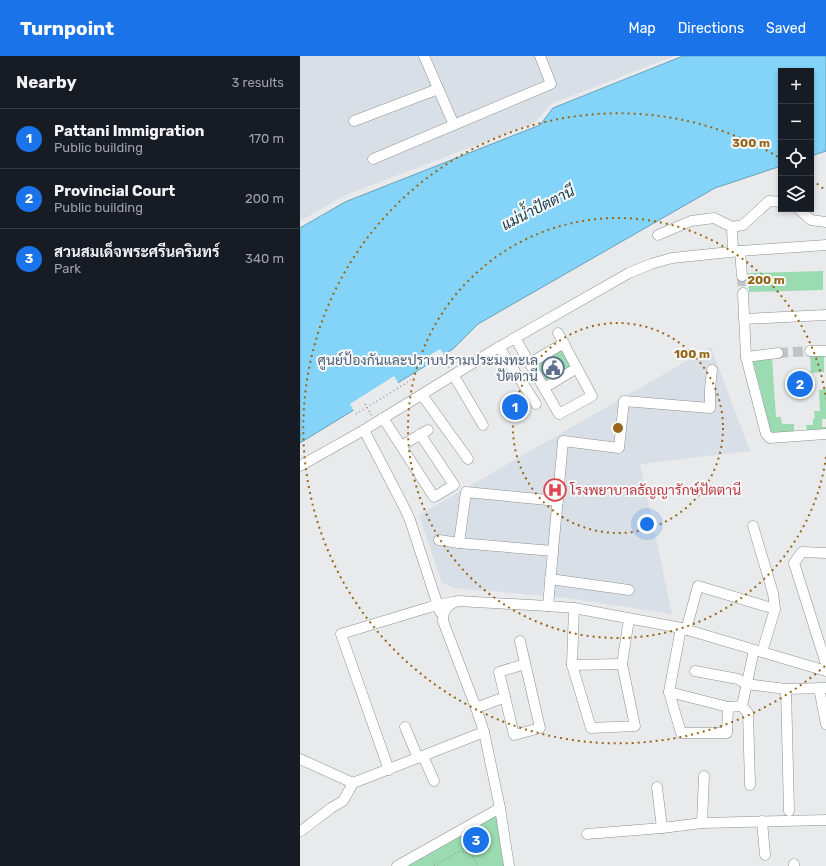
<!DOCTYPE html>
<html lang="en">
<head>
<meta charset="utf-8">
<style>
  :root { --surface:#171b24; --page:#242831; --text:#f1f3f6; --muted:#9ea1a6; --line:#363941; --accent:#1a73e8 }
  body { margin:0; font-family:Rubik,Sarabun,sans-serif; background:var(--page); color:var(--text) }
  .controls { position:absolute; right:12px; top:12px; display:grid; overflow:hidden; border-radius:0px; box-shadow:0 2px 6px #0003 }
  .controls button { width:36px; height:36px; display:grid; place-items:center; padding:0; border:0; border-bottom:1px solid var(--line); background:var(--surface); color:var(--text); font:20px sans-serif }
  .you { position:absolute; left:347px; top:468px; width:14px; height:14px; margin:-10px; border:3px solid #fff; border-radius:50%; background:#1a73e8; box-shadow:0 0 0 6px #1a73e833 }
  .badge { display:grid; place-items:center; width:26px; height:26px; border-radius:50%; background:var(--accent); color:#fff; font-size:13px; font-weight:700 }
  .pin { position:absolute; translate:-50% -50%; border:2px solid #fff; box-shadow:0 1px 4px #0006 }
  .list { margin:0; padding:0; list-style:none }
  h2 { display:flex; justify-content:space-between; align-items:center; height:52px; margin:0; padding:0 16px; font-size:17px }
  h2 small { font-size:13px; font-weight:400; color:var(--muted) }
  .list li { display:grid; grid-template-columns:26px 1fr auto; gap:12px; align-items:center; box-sizing:border-box; height:60px; padding:0 16px; border-top:1px solid var(--line) }
  .list b { display:block; font-size:15px; white-space:nowrap }
  .list p { margin:0; font-size:13px; white-space:nowrap; color:var(--muted) }
  .list em { font-size:13px; font-style:normal; color:var(--muted) }
  .icon { flex:none; width:22px; height:22px; fill:none; stroke:currentColor; stroke-width:2; stroke-linecap:round; stroke-linejoin:round }
  .map { position:relative; flex:none; width:526px; height:810px; overflow:hidden }
  header { display:flex; align-items:center; gap:24px; box-sizing:border-box; height:56px; padding:0 20px; background:var(--accent); color:#fff }
  header strong { font-size:19px }
  nav { display:flex; gap:22px; margin-inline-start:auto; font-size:14px }
  main { display:flex }
  aside { flex:1; background:var(--surface) }
  .map>svg:first-child { display:block }
</style>
</head>
<body>
<header>
<strong>Turnpoint</strong>
<nav><a>Map</a><a>Directions</a><a>Saved</a></nav>
</header>
<main>
<aside>
<h2>Nearby<small>3 results</small></h2>
<ul class="list">
<li><span class="badge">1</span><div><b>Pattani Immigration</b><p>Public building</p></div><em>170 m</em></li>
<li><span class="badge">2</span><div><b>Provincial Court</b><p>Public building</p></div><em>200 m</em></li>
<li><span class="badge">3</span><div><b>สวนสมเด็จพระศรีนครินทร์</b><p>Park</p></div><em>340 m</em></li>
</ul>
</aside>
<div class="map">
<svg width="526" height="810" viewBox="0 0 526 810">
  <rect width="100%" height="100%" fill="#e9eaeb"/>
  <g fill="#d8dfe6">
    <path d="M 0,0 L 374,0 L 251,48 L 234,67 L 43,140 L 0,165 Z"/>
    <path d="M 411,291 L 450,395 L 340,408 L 372,558 L 259,541 L 154,532 L 142,527 L 119,459 Z"/>
  </g>
  <g fill="#9adbb1">
    <path d="M 523,215 L 523,234 L 449,236 L 448,217 Z"/>
    <path d="M 262,293 L 273,312 L 245,328 L 235,309 Z"/>
    <path d="M 524,299 L 524,316 L 511,317 L 510,300 Z"/>
    <path d="M 472,302 L 476,361 L 481,361 L 482,368 L 494,368 L 494,376 L 473,377 L 471,376 L 453,305 Z"/>
    <path d="M 526,333 L 526,363 L 522,363 L 522,371 L 526,371 L 526,374 L 507,375 L 506,369 L 513,369 L 513,363 L 515,362 L 514,355 L 520,355 L 519,334 Z"/>
    <path d="M 198,758 L 206,810 L 104,810 Z"/>
  </g>
  <path fill="#84d4f9" stroke="#68a0ba" d="M 383,0 L 526,0 L 526,95 L 511,100 L 511,15 L 481,15 L 481,110 L 415,132 L 178,268 L 153,293 L 0,387 L 0,172 L 45,146 L 240,69 L 253,52 Z"/>
  <g fill="#e9eaeb">
    <path d="M 140,293 L 144,299 L 127,309 L 123,303 Z"/>
    <path d="M 94,320 L 99,328 L 54,355 L 50,348 Z"/>
  </g>
  <g fill="none" stroke-linecap="round" stroke-linejoin="round">
    <g stroke="#c2c3c4" stroke-width="10" stroke-dasharray="10 5" stroke-linecap="butt">
      <path d="M 442,220 L 443,237"/>
      <path d="M 478,297 L 510,295"/>
    </g>
    <g stroke="#8f9091" stroke-width="11">
      <g id="minor">
        <path d="M 124,0 L 154,69"/>
        <path d="M 54,65 L 138,33"/>
        <path d="M 73,103 L 251,28 L 240,0"/>
        <path d="M 499,153 L 511,164 L 526,166"/>
        <path d="M 432,171 L 433,195"/>
        <path d="M 358,179 L 391,165 L 414,162 L 432,171 L 443,169 L 469,145 L 481,146"/>
        <path d="M 440,195 L 442,220"/>
        <path d="M 443,237 L 446,301 L 466,378 L 470,382 L 526,378"/>
        <path d="M 444,263 L 526,259"/>
        <path d="M 215,282 L 259,358 L 292,340 L 258,277"/>
        <path d="M 199,291 L 236,348"/>
        <path d="M 510,295 L 526,295"/>
        <path d="M 446,301 L 478,297"/>
        <path d="M 230,307 L 264,287"/>
        <path d="M 154,320 L 183,369"/>
        <path d="M 244,332 L 277,312"/>
        <path d="M 122,339 L 168,403"/>
        <path d="M 83,362 L 134,441 L 154,429 L 120,378"/>
        <path d="M 64,374 L 104,451 L 110,464 L 140,556"/>
        <path d="M 101,390 L 128,374"/>
        <path d="M 0,410 L 64,374 L 199,291 L 329,217 L 351,208 L 372,202 L 440,195 L 526,189"/>
        <path d="M 453,470 L 473,537 L 475,553"/>
        <path d="M 139,484 L 159,487"/>
        <path d="M 253,495 L 159,487 L 166,436 L 258,445"/>
        <path d="M 526,497 L 502,496 L 494,507 L 526,608"/>
        <path d="M 250,523 L 329,534"/>
        <path d="M 248,550 L 263,385 L 319,392 L 324,345 L 410,352 L 410,333 L 412,314"/>
        <path d="M 274,552 L 272,609 L 291,672 L 335,670 L 322,608 L 329,563"/>
        <path d="M 381,572 L 369,636 L 381,677 L 427,677 L 428,651"/>
        <path d="M 386,574 L 398,530 L 475,553 L 462,596"/>
        <path d="M 272,609 L 322,608"/>
        <path d="M 395,615 L 438,623 L 446,628 L 486,633 L 526,632"/>
        <path d="M 519,632 L 526,668"/>
        <path d="M 486,633 L 489,755"/>
        <path d="M 369,636 L 428,651 L 442,650"/>
        <path d="M 205,641 L 199,616 L 225,608"/>
        <path d="M 176,652 L 205,641 L 214,679 L 240,672 L 220,585"/>
        <path d="M 105,671 L 118,702"/>
        <path d="M 123,700 L 134,725"/>
        <path d="M 0,703 L 53,727"/>
        <path d="M 89,714 L 41,578 L 130,551 L 153,546"/>
        <path d="M 450,729 L 448,657 L 442,650 L 454,594"/>
        <path d="M 357,731 L 362,772"/>
        <path d="M 462,765 L 465,799"/>
        <path d="M 402,767 L 404,720"/>
        <path d="M 1,775 L 31,752 L 43,745 L 53,727 L 184,676"/>
        <path d="M 287,778 L 362,772 L 402,767 L 526,764"/>
        <path d="M 97,810 L 200,752"/>
        <path d="M 209,810 L 200,752 L 184,676 L 176,652 L 143,565 C 143,554 148,548 158,545 L 248,550 L 274,552 L 381,572 L 526,615"/>
        <path d="M 494,810 L 494,808"/>
      </g>
    </g>
    <g stroke="#999a9b" stroke-width="1.5" stroke-dasharray="1 3" stroke-linecap="butt">
      <path d="M 143,300 L 150,313"/>
      <path d="M 65,348 L 72,360"/>
      <path d="M 56,358 L 111,324"/>
      <path d="M 134,810 L 158,796 C 169,794 175,800 177,810"/>
    </g>
    <use href="#minor" stroke="#fff" stroke-width="10"/>
  </g>
  <g fill="none" stroke="#976618" stroke-width="2" stroke-dasharray="2 4">
    <circle cx="318" cy="372" r="105"/>
    <path d="M526 401A210 210 0 1 1 526 343"/>
    <path d="M525 610A315 315 0 1 1 480 102M512 124A315 315 0 0 1 525 134"/>
  </g>
  <defs>
    <g id="civic-ring" transform="scale(1.15)"><circle r="9.5" fill="#f6f8f9" stroke="#5c6f8a" stroke-width="1.5"/><path d="M-.6-6.5H3V-4.5H.6V-3L4-1V1h2V6H-6V1h2V-1L-.6-3ZM-1.2 2.5V6h2.4V2.5Z" fill="#5c6f8a"/></g>
    <g id="hospital-ring" transform="scale(1.15)"><circle r="9.5" fill="#f6f8f9" stroke="#e0444e" stroke-width="1.5"/><path d="M-5-5h3v3.5h4V-5h3V5h-3V1.5h-4V5h-3Z" fill="#e0444e"/></g>
  </defs>
  <g fill-rule="evenodd">
    <use href="#civic-ring" x="253" y="312"/>
    <use href="#hospital-ring" x="255" y="434"/>
  </g>
  <g text-anchor="middle" dominant-baseline="central" stroke-width="4" stroke-linejoin="round" paint-order="stroke">
    <g font-size="14" fill="#4e5e75" stroke="#f6f8f9" text-anchor="end">
      <text x="238" y="304">ศูนย์ป้องกันและปราบปรามประมงทะเล<tspan x="238" dy="16">ปัตตานี</tspan></text>
    </g>
    <g font-size="14" fill="#be3a42" stroke="#f6f8f9" text-anchor="start">
      <text x="270" y="434">โรงพยาบาลธัญญารักษ์ปัตตานี</text>
    </g>
    <g font-size="15" font-style="italic" fill="#163b4a" stroke="#f6f8f9">
      <text transform="translate(238 152) rotate(-27)">แม่น้ำปัตตานี</text>
    </g>
  </g>
  <circle cx="318" cy="372" r="6" fill="#976618" stroke="#f6f8f9" stroke-width="2"/>
  <g font-size="12" text-anchor="middle" font-weight="bold" fill="#976618" stroke="#f6f8f9" stroke-width="4" stroke-linejoin="round" paint-order="stroke">
    <text x="451" y="91">300 m</text>
    <text x="466" y="228">200 m</text>
    <text x="392" y="302">100 m</text>
  </g>
</svg>
<div class="controls">
<button>+</button>
<button>−</button>
<button><svg class="icon" aria-label="locate" viewBox="0 0 24 24"><circle cx="12" cy="12" r="6"/><path d="M12 2v4M12 18v4M2 12h4M18 12h4"/></svg></button>
<button><svg class="icon" aria-label="layers" viewBox="0 0 24 24"><path d="M12 4l9 5-9 5-9-5zM3 14l9 5 9-5"/></svg></button>
</div>
<div class="you"></div>
<div class="pin badge" style="left:215px;top:351px">1</div>
<div class="pin badge" style="left:500px;top:328px">2</div>
<div class="pin badge" style="left:176px;top:784px">3</div>
</div>
</main>
</body>
</html>
